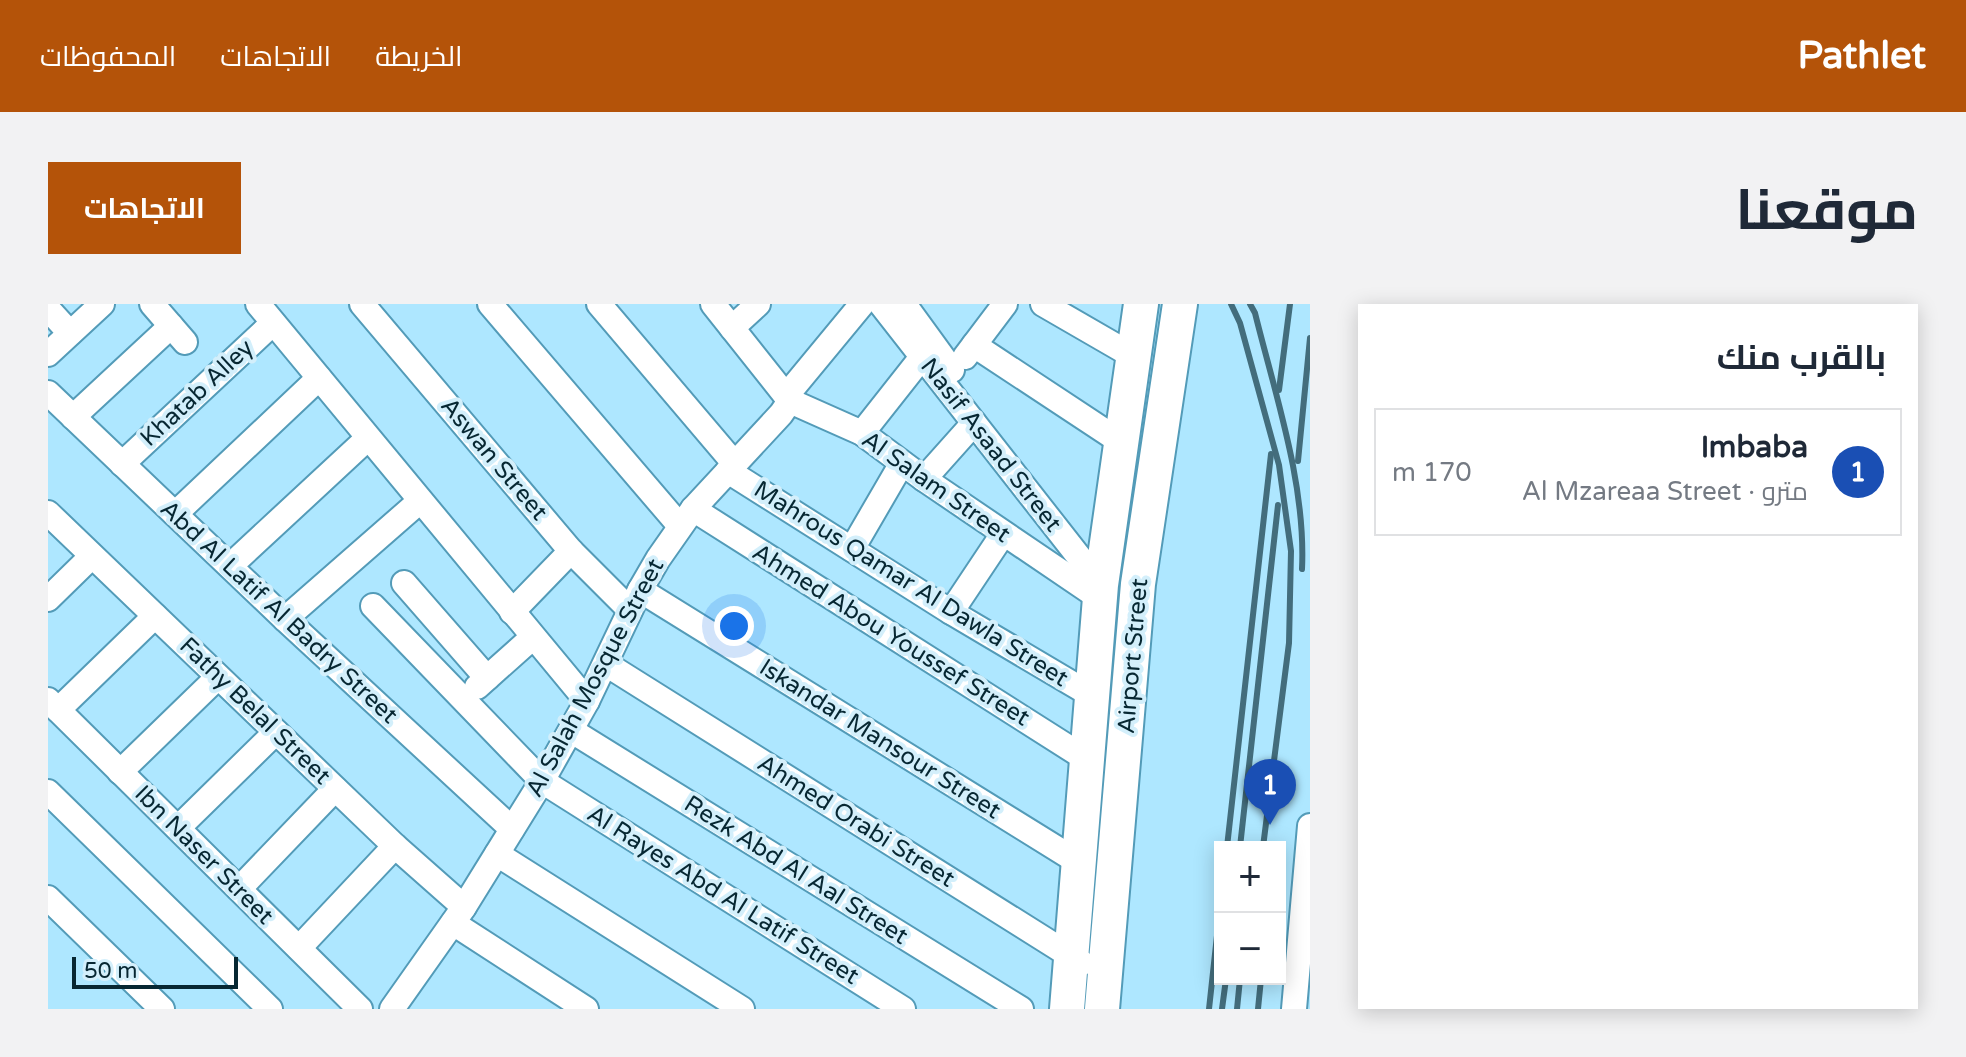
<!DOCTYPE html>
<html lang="ar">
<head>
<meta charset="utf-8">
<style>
  :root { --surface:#fff; --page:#f2f2f3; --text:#1f2937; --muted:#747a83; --line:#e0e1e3; --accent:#b45309 }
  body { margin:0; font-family:"Varela Round",Cairo,sans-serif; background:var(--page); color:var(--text); direction:rtl }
  .controls { position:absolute; right:24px; bottom:24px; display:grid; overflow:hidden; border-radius:0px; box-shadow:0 4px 20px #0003 }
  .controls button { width:72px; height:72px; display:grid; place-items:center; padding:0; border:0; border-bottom:2px solid var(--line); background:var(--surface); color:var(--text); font:40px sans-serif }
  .scale { position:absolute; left:24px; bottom:20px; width:166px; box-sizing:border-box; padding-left:8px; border:4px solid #072732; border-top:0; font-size:22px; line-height:28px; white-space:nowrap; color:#072732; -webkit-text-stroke:6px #d3effb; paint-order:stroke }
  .you { position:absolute; left:686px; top:322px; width:28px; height:28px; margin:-20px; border:6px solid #fff; border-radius:50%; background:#1a73e8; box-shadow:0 0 0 12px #1a73e833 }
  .badge { display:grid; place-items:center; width:52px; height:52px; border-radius:50%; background:var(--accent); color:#fff; font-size:26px; font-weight:700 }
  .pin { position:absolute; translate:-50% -66px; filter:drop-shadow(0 2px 4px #0008) }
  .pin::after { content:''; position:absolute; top:42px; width:28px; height:24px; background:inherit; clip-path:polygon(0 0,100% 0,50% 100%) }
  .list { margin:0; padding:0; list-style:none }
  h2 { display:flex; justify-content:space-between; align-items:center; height:104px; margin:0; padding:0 32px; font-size:34px }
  h2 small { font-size:26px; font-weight:400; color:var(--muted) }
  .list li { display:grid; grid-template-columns:52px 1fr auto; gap:24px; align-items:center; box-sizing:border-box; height:128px; margin:0 16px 16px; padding:0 16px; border:2px solid var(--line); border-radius:0px }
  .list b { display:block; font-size:30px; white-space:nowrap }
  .list p { margin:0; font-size:26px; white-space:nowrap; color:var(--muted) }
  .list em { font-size:26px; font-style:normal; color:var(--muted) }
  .map { position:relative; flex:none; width:1262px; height:705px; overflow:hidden; direction:ltr; border-radius:0px }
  header { display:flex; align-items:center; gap:48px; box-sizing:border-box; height:112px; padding:0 40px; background:var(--accent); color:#fff }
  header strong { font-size:38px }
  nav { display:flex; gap:44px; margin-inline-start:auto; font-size:28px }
  .intro { display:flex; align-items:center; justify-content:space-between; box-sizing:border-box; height:192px; padding:0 48px }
  h1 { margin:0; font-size:56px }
  .button { padding:20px 36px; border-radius:0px; background:var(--accent); color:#fff; font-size:28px; font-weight:700 }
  main { display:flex; gap:48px; padding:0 48px }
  aside { flex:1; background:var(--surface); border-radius:0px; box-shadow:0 4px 20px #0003 }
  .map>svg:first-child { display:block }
</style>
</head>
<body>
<header>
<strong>Pathlet</strong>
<nav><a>الخريطة</a><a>الاتجاهات</a><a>المحفوظات</a></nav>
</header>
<div class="intro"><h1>موقعنا</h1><a class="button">الاتجاهات</a></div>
<main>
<aside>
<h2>بالقرب منك<small></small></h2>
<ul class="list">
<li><span class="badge" style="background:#1a4fb4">1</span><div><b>Imbaba</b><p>مترو · Al Mzareaa Street</p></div><em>170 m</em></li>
</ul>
</aside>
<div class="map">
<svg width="1262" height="705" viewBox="0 0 1262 705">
  <rect width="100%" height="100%" fill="#aee7ff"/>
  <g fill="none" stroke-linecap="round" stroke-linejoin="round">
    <g stroke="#539bb8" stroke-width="28">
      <g id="street">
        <path d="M 104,0 L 137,38"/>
        <path d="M 210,0 L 539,397"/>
        <path d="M 314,0 L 523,247 L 582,306"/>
        <path d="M 442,0 L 632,222"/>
        <path d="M 551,0 L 686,159"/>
        <path d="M 665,0 L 742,97 L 814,129 L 876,175 L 1053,295"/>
        <path d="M 833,0 L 1053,281"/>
        <path d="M 856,0 L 904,66"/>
        <path d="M 995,0 L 1085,52"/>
        <path d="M 0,5 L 22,29"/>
        <path d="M 684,24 L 710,0"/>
        <path d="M 926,41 L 1073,138"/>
        <path d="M 0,50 L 54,0"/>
        <path d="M 917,53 L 957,0"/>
        <path d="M 0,89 L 237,315 L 464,525"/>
        <path d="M 738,92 L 814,0"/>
        <path d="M 25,113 L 123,22"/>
        <path d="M 814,129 L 874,53"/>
        <path d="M 74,160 L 225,19"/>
        <path d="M 680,167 L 903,308 L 1045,392"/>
        <path d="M 876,175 L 926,119"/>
        <path d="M 645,205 L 1040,456"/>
        <path d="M 0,209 L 347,542 L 416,603"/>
        <path d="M 127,210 L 271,74"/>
        <path d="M 804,245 L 854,159"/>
        <path d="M 182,262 L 320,134"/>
        <path d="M 356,279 L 439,374"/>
        <path d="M 592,286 L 1032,559"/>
        <path d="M 0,295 L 44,252"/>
        <path d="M 325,302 L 494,477 L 855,705"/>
        <path d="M 464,308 L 523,247"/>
        <path d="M 903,308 L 955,230"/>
        <path d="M 237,315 L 372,197"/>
        <path d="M 558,360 L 1034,659"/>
        <path d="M 429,383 L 485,333"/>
        <path d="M 0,396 L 312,705"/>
        <path d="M 10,406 L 107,312"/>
        <path d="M 524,427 L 973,705"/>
        <path d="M 72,468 L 170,373"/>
        <path d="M 0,488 L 222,705"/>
        <path d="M 130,524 L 228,428"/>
        <path d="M 449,550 L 694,705"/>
        <path d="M 191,585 L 287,485"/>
        <path d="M 0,594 L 114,705"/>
        <path d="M 405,619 L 538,705"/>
        <path d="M 251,644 L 347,542"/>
        <path d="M 344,705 L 416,603 L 494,477 L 539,397 L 592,286 L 610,255 L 645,205 L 733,110 L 742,97"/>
        <path d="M 1246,705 L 1262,522"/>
      </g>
    </g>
    <g stroke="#539bb8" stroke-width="38">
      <g id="secondary">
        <path d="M 1019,705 L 1053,281 L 1093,0"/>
        <path d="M 1054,705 L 1090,280 L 1132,0"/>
      </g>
    </g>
    <use href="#street" stroke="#fff" stroke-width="24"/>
    <use href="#secondary" stroke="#fff" stroke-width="34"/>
    <g stroke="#436d7c" stroke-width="6">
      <path d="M 1183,0 L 1192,19 L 1231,161 L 1243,247 L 1241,339 L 1215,543"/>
      <path d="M 1202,0 L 1207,9 C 1227,90 1258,180 1254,265"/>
      <path d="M 1231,86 L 1242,0"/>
      <path d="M 1250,157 L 1262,34"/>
      <path d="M 1179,543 L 1223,150"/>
      <path d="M 1192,543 L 1230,201"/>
      <path d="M 1161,705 L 1172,604"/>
      <path d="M 1174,705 L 1178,675"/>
      <path d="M 1189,705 L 1192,675"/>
      <path d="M 1210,705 L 1213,675"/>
    </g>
  </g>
  <g text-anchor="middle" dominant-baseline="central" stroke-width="8" stroke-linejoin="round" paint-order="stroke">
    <g font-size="24" fill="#072732" stroke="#d3effb">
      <text transform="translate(149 89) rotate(-43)">Khatab Alley</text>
      <text transform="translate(943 141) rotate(52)">Nasif Asaad Street</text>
      <text transform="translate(446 155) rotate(50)">Aswan Street</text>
      <text transform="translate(888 183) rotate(35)">Al Salam Street</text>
      <text transform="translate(863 280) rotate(32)">Mahrous Qamar Al Dawla Street</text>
      <text transform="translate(231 308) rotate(43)">Abd Al Latif Al Badry Street</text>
      <text transform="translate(843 331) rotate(32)">Ahmed Abou Youssef Street</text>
      <text transform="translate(1085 352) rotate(-85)">Airport Street</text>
      <text transform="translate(547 374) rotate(-62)">Al Salah Mosque Street</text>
      <text transform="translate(207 407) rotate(44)">Fathy Belal Street</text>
      <text transform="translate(832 435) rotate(32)">Iskandar Mansour Street</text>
      <text transform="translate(808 517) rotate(32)">Ahmed Orabi Street</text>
      <text transform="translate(156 551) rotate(45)">Ibn Naser Street</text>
      <text transform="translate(748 566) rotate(32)">Rezk Abd Al Aal Street</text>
      <text transform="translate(675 591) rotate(32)">Al Rayes Abd Al Latif Street</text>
    </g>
  </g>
</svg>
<div class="controls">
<button>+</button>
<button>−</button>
</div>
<div class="scale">50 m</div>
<div class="you"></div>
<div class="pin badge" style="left:1222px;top:521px;background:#1a4fb4">1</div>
</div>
</main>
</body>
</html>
